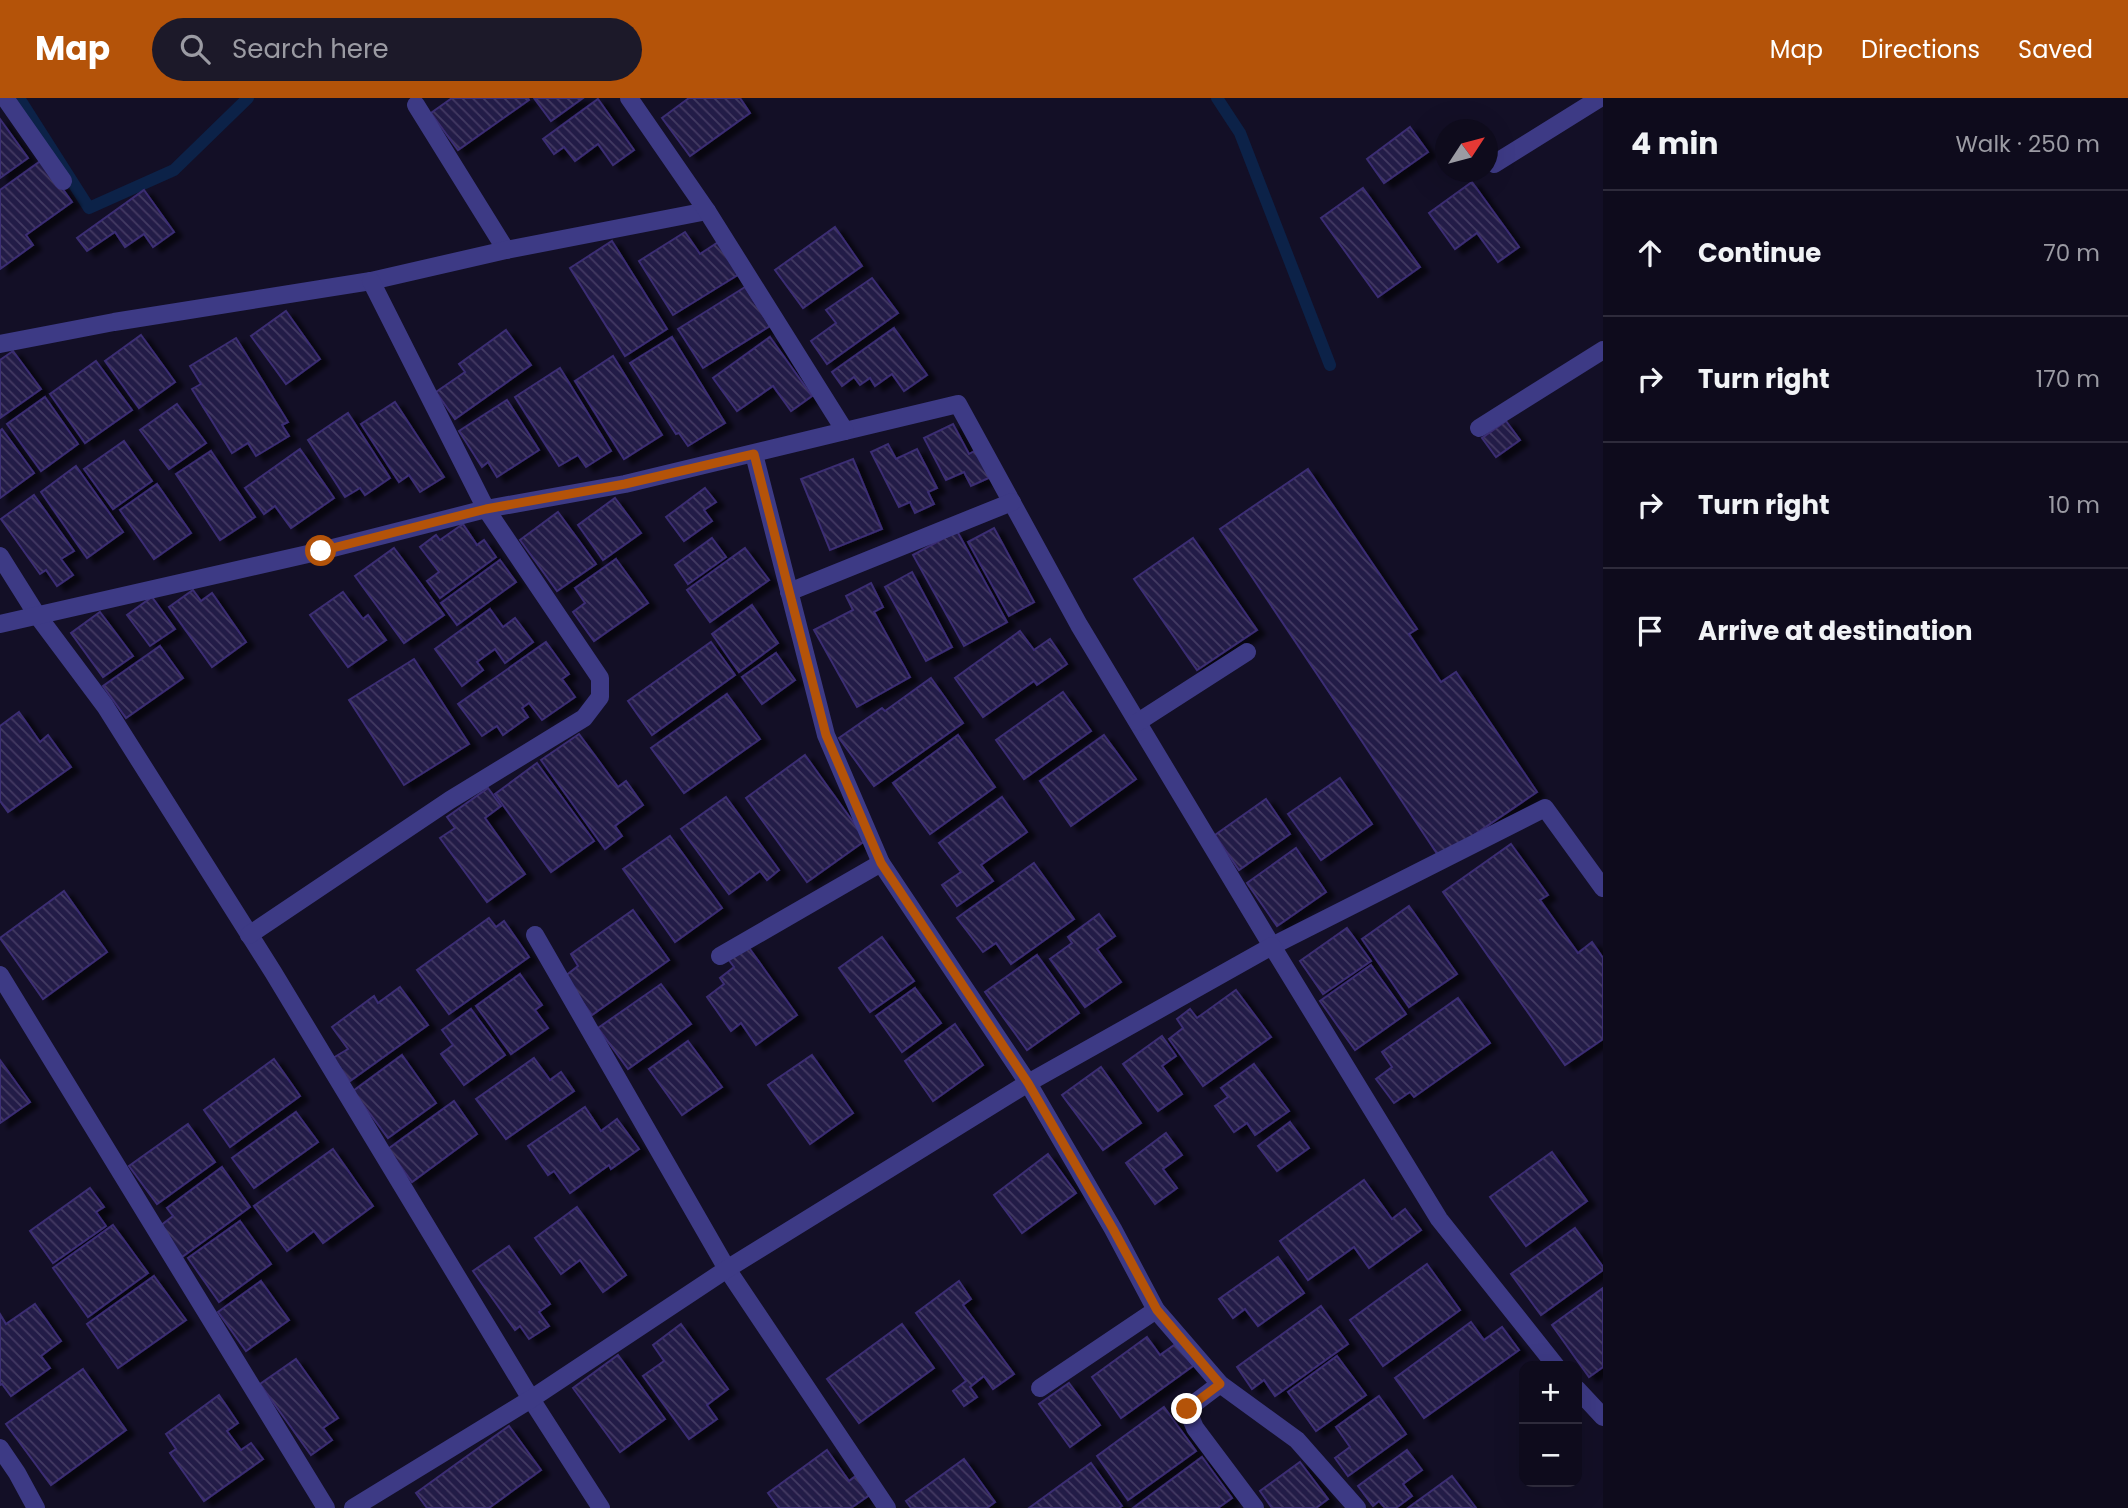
<!DOCTYPE html>
<html lang="en">
<head>
<meta charset="utf-8">
<style>
  :root { --surface:#0e0b1c; --page:#1c1929; --text:#f1f3f6; --muted:#9b9ba3; --line:#2e2b3b; --accent:#b45309 }
  body { margin:0; font-family:Poppins,sans-serif; background:var(--page); color:var(--text) }
  .controls { position:absolute; right:21px; bottom:21px; display:grid; overflow:hidden; border-radius:14px; box-shadow:0 7px 28px #0002 }
  .controls button { width:63px; height:63px; display:grid; place-items:center; padding:0; border:0; border-bottom:2px solid var(--line); background:var(--surface); color:var(--text); font:35px sans-serif }
  .compass { position:absolute; left:1435px; top:21px; width:63px; height:63px; border-radius:50%; background:var(--surface); box-shadow:0 7px 28px #0002; rotate:54deg }
  .stop { position:absolute; width:21px; height:21px; margin:-16px; border:5px solid #b45309; border-radius:50%; background:#fff }
  .stop.end { background:#b45309; border-color:#fff; box-shadow:0 2px 7px #0008 }
  .list { margin:0; padding:0; list-style:none }
  h2 { display:flex; justify-content:space-between; align-items:center; height:91px; margin:0; padding:0 28px; font-size:30px }
  h2 small { font-size:23px; font-weight:400; color:var(--muted) }
  .list li { display:grid; grid-template-columns:46px 1fr auto; gap:21px; align-items:center; box-sizing:border-box; height:126px; padding:0 28px; border-top:2px solid var(--line) }
  .list b { display:block; font-size:26px; white-space:nowrap }
  .list em { font-size:23px; font-style:normal; color:var(--muted) }
  .icon { flex:none; width:38px; height:38px; fill:none; stroke:currentColor; stroke-width:2; stroke-linecap:round; stroke-linejoin:round }
  .map { position:relative; flex:none; width:1603px; height:1410px; overflow:hidden }
  header { display:flex; align-items:center; gap:42px; box-sizing:border-box; height:98px; padding:0 35px; background:var(--accent); color:#fff }
  header strong { font-size:33px }
  nav { display:flex; gap:38px; margin-inline-start:auto; font-size:24px }
  .search { width:490px; height:63px; background:var(--page); display:flex; align-items:center; gap:18px; box-sizing:border-box; padding:0 24px; border-radius:38px; color:var(--muted); font-size:26px }
  main { display:flex }
  aside { flex:1; background:var(--surface) }
  .map>svg:first-child { display:block }
</style>
</head>
<body>
<header>
<strong>Map</strong>
<div class="search"><svg class="icon" aria-label="search" viewBox="0 0 24 24"><circle cx="10" cy="10" r="6"/><path d="M15 15l6 6"/></svg>Search here</div>
<nav><a>Map</a><a>Directions</a><a>Saved</a></nav>
</header>
<main>
<div class="map">
<svg width="1603" height="1410" viewBox="0 0 1603 1410">
  <defs>
    <pattern id="building-back-hatch" width="6" height="6" patternUnits="userSpaceOnUse" patternTransform="scale(1.75)"><rect width="6" height="6" fill="#241b47"/><path d="M-1 5l2 2M0 0l6 6M5-1l2 2" fill="none" stroke="#433b63"/></pattern>
    <filter id="shadow"><feDropShadow dx="8" dy="4.5" stdDeviation="2" flood-color="#0009"/></filter>
  </defs>
  <rect width="100%" height="100%" fill="#130f26"/>
  <g fill="none" stroke-linecap="round" stroke-linejoin="round">
    <g stroke="#0c2248" stroke-width="12">
      <path d="M 19,0 L 89,110 L 174,72 L 248,0"/>
      <path d="M 1217,0 L 1240,35 L 1330,267"/>
    </g>
  </g>
  <g fill="url(#building-back-hatch)" stroke="#3b2d73" stroke-width="2" filter="url(#shadow)">
    <path d="M 452,0 L 528,0 L 529,2 L 458,52 L 431,15 Z"/>
    <path d="M 534,0 L 583,0 L 551,23 Z"/>
    <path d="M 689,0 L 740,0 L 750,15 L 690,58 L 662,20 Z"/>
    <path d="M 598,1 L 634,52 L 613,67 L 598,46 L 575,63 L 564,49 L 554,56 L 543,41 Z"/>
    <path d="M 0,21 L 28,60 L 0,80 Z"/>
    <path d="M 1410,29 L 1428,54 L 1384,85 L 1367,61 Z"/>
    <path d="M 42,62 L 72,104 L 26,137 L 33,147 L 0,171 L 0,92 Z"/>
    <path d="M 1472,84 L 1519,149 L 1498,164 L 1477,135 L 1455,151 L 1429,115 Z"/>
    <path d="M 1363,90 L 1420,169 L 1378,199 L 1321,120 Z"/>
    <path d="M 144,92 L 174,134 L 153,149 L 144,136 L 125,149 L 115,134 L 87,153 L 77,140 Z"/>
    <path d="M 835,129 L 862,168 L 803,210 L 775,172 Z"/>
    <path d="M 685,134 L 700,156 L 720,143 L 741,175 L 673,217 L 639,163 Z"/>
    <path d="M 612,143 L 667,231 L 625,258 L 570,170 Z"/>
    <path d="M 872,180 L 898,215 L 827,266 L 811,243 L 836,225 L 826,212 Z"/>
    <path d="M 745,189 L 770,228 L 703,270 L 678,231 Z"/>
    <path d="M 286,213 L 320,261 L 286,286 L 251,238 Z"/>
    <path d="M 894,230 L 927,277 L 904,293 L 892,276 L 875,288 L 870,280 L 860,287 L 854,279 L 842,288 L 832,274 Z"/>
    <path d="M 506,232 L 531,267 L 455,321 L 436,294 L 465,274 L 459,266 Z"/>
    <path d="M 141,237 L 175,284 L 139,310 L 105,263 Z"/>
    <path d="M 672,239 L 725,325 L 688,348 L 679,335 L 676,336 L 630,265 Z"/>
    <path d="M 770,239 L 812,298 L 791,313 L 773,288 L 737,313 L 713,280 Z"/>
    <path d="M 236,240 L 288,324 L 282,327 L 289,338 L 256,358 L 248,345 L 232,355 L 192,291 L 201,286 L 190,268 Z"/>
    <path d="M 13,253 L 41,291 L 0,320 L 0,262 Z"/>
    <path d="M 613,258 L 662,337 L 624,361 L 575,283 Z"/>
    <path d="M 96,263 L 132,312 L 85,345 L 50,296 Z"/>
    <path d="M 560,270 L 611,353 L 586,369 L 578,357 L 559,368 L 515,299 Z"/>
    <path d="M 45,299 L 78,346 L 41,373 L 7,326 Z"/>
    <path d="M 507,302 L 539,352 L 497,379 L 488,364 L 482,369 L 459,333 Z"/>
    <path d="M 395,304 L 444,379 L 420,394 L 409,377 L 399,384 L 361,326 Z"/>
    <path d="M 177,306 L 206,345 L 169,371 L 140,332 Z"/>
    <path d="M 348,315 L 390,380 L 365,397 L 360,390 L 345,399 L 308,342 Z"/>
    <path d="M 1506,323 L 1520,342 L 1496,359 L 1482,340 Z"/>
    <path d="M 953,326 L 969,356 L 978,351 L 993,378 L 971,388 L 964,374 L 946,382 L 924,340 Z"/>
    <path d="M 2,331 L 34,375 L 0,400 L 0,333 Z"/>
    <path d="M 124,343 L 152,383 L 113,411 L 84,371 Z"/>
    <path d="M 888,346 L 896,361 L 917,351 L 937,390 L 928,394 L 934,406 L 915,415 L 910,404 L 899,409 L 871,354 Z"/>
    <path d="M 300,351 L 334,400 L 291,430 L 275,408 L 264,416 L 245,390 Z"/>
    <path d="M 211,353 L 255,419 L 220,442 L 176,376 Z"/>
    <path d="M 853,361 L 882,431 L 830,452 L 801,381 Z"/>
    <path d="M 76,368 L 123,434 L 87,460 L 41,394 Z"/>
    <path d="M 1308,371 L 1417,531 L 1409,536 L 1441,584 L 1456,574 L 1537,694 L 1440,760 L 1220,431 Z"/>
    <path d="M 157,386 L 191,435 L 154,461 L 120,412 Z"/>
    <path d="M 705,390 L 716,404 L 704,412 L 712,423 L 684,443 L 666,419 Z"/>
    <path d="M 34,397 L 74,453 L 61,461 L 73,477 L 57,488 L 46,472 L 40,476 L 1,421 Z"/>
    <path d="M 615,400 L 641,435 L 603,462 L 578,427 Z"/>
    <path d="M 558,414 L 596,466 L 557,493 L 520,442 Z"/>
    <path d="M 463,426 L 477,447 L 484,442 L 496,459 L 440,500 L 427,483 L 439,474 L 420,449 L 436,437 L 440,442 Z"/>
    <path d="M 994,430 L 1034,504 L 1009,518 L 968,444 Z"/>
    <path d="M 957,433 L 1007,524 L 964,548 L 913,457 Z"/>
    <path d="M 712,440 L 726,459 L 688,486 L 675,467 Z"/>
    <path d="M 1193,440 L 1257,532 L 1197,572 L 1134,481 Z"/>
    <path d="M 394,450 L 444,517 L 404,545 L 355,478 Z"/>
    <path d="M 745,450 L 769,482 L 710,524 L 687,492 Z"/>
    <path d="M 616,461 L 648,505 L 594,543 L 573,514 L 585,505 L 575,490 Z"/>
    <path d="M 500,462 L 516,484 L 457,527 L 441,505 Z"/>
    <path d="M 912,474 L 952,549 L 926,563 L 885,489 Z"/>
    <path d="M 871,485 L 883,509 L 874,514 L 910,579 L 857,609 L 814,532 L 853,512 L 846,498 Z"/>
    <path d="M 193,492 L 201,503 L 212,495 L 246,544 L 212,569 L 169,509 Z"/>
    <path d="M 343,494 L 363,521 L 368,517 L 386,542 L 348,569 L 310,517 Z"/>
    <path d="M 152,499 L 175,531 L 150,548 L 127,517 Z"/>
    <path d="M 752,507 L 778,545 L 739,574 L 712,536 Z"/>
    <path d="M 490,511 L 503,529 L 515,520 L 533,544 L 505,565 L 495,551 L 477,564 L 483,572 L 462,588 L 435,551 Z"/>
    <path d="M 100,514 L 133,558 L 103,579 L 71,535 Z"/>
    <path d="M 1020,533 L 1034,552 L 1050,541 L 1067,566 L 1037,587 L 1034,583 L 983,619 L 955,580 Z"/>
    <path d="M 546,544 L 569,576 L 562,581 L 575,599 L 542,622 L 529,605 L 522,610 L 528,619 L 503,637 L 497,628 L 482,638 L 458,606 Z"/>
    <path d="M 711,544 L 735,577 L 652,637 L 628,603 Z"/>
    <path d="M 160,548 L 183,580 L 126,620 L 103,588 Z"/>
    <path d="M 776,555 L 795,582 L 762,606 L 742,579 Z"/>
    <path d="M 414,561 L 469,646 L 404,687 L 349,602 Z"/>
    <path d="M 931,580 L 963,625 L 874,688 L 839,640 L 882,610 L 885,613 Z"/>
    <path d="M 1063,594 L 1091,633 L 1024,681 L 996,642 Z"/>
    <path d="M 727,596 L 760,641 L 684,695 L 651,650 Z"/>
    <path d="M 19,614 L 40,644 L 48,637 L 71,669 L 8,714 L 0,703 L 0,628 Z"/>
    <path d="M 579,636 L 618,689 L 626,683 L 643,707 L 615,728 L 622,738 L 605,751 L 541,662 Z"/>
    <path d="M 958,637 L 995,689 L 930,736 L 893,685 Z"/>
    <path d="M 1104,637 L 1136,681 L 1071,728 L 1040,683 Z"/>
    <path d="M 805,657 L 866,742 L 807,784 L 746,700 Z"/>
    <path d="M 537,665 L 594,743 L 551,774 L 495,696 Z"/>
    <path d="M 1340,680 L 1372,726 L 1321,762 L 1288,716 Z"/>
    <path d="M 488,690 L 501,708 L 485,720 L 525,776 L 487,804 L 440,740 L 455,730 L 447,719 Z"/>
    <path d="M 726,699 L 779,772 L 767,782 L 760,773 L 729,796 L 681,731 Z"/>
    <path d="M 1002,699 L 1027,734 L 981,767 L 993,783 L 957,808 L 942,787 L 961,774 L 939,745 Z"/>
    <path d="M 1266,701 L 1290,736 L 1239,772 L 1215,737 Z"/>
    <path d="M 670,738 L 722,810 L 675,844 L 623,771 Z"/>
    <path d="M 1511,746 L 1548,797 L 1540,802 L 1578,855 L 1592,844 L 1603,860 L 1603,941 L 1565,967 L 1443,794 Z"/>
    <path d="M 1296,750 L 1326,794 L 1277,828 L 1247,785 Z"/>
    <path d="M 1034,765 L 1074,821 L 1011,866 L 996,845 L 983,854 L 957,820 Z"/>
    <path d="M 64,793 L 107,854 L 43,901 L 0,840 Z"/>
    <path d="M 1409,808 L 1457,876 L 1409,909 L 1362,841 Z"/>
    <path d="M 633,812 L 669,862 L 592,917 L 564,879 L 578,868 L 571,856 Z"/>
    <path d="M 1099,816 L 1115,838 L 1097,851 L 1121,884 L 1085,909 L 1050,861 L 1072,845 L 1068,839 Z"/>
    <path d="M 489,820 L 496,829 L 504,823 L 529,859 L 449,916 L 417,872 Z"/>
    <path d="M 1347,830 L 1371,863 L 1323,896 L 1300,863 Z"/>
    <path d="M 882,839 L 914,883 L 870,914 L 839,870 Z"/>
    <path d="M 747,847 L 797,917 L 756,947 L 741,925 L 731,933 L 707,899 L 724,886 L 720,880 L 734,869 L 728,861 Z"/>
    <path d="M 1037,857 L 1079,915 L 1027,952 L 985,894 Z"/>
    <path d="M 1371,867 L 1406,916 L 1355,952 L 1320,903 Z"/>
    <path d="M 520,876 L 542,907 L 535,912 L 548,930 L 511,956 L 476,908 Z"/>
    <path d="M 661,886 L 691,926 L 628,971 L 598,930 Z"/>
    <path d="M 400,889 L 428,927 L 350,983 L 333,960 L 348,951 L 332,929 L 374,898 L 378,905 Z"/>
    <path d="M 915,890 L 941,925 L 902,954 L 876,918 Z"/>
    <path d="M 1236,892 L 1271,939 L 1203,988 L 1169,941 L 1183,930 L 1177,921 L 1190,911 L 1197,920 Z"/>
    <path d="M 1458,900 L 1490,945 L 1414,999 L 1410,994 L 1394,1005 L 1376,981 L 1392,969 L 1382,954 Z"/>
    <path d="M 471,911 L 505,957 L 464,987 L 441,956 L 453,947 L 442,932 Z"/>
    <path d="M 955,926 L 983,967 L 933,1003 L 905,963 Z"/>
    <path d="M 1162,938 L 1176,958 L 1162,968 L 1182,996 L 1158,1013 L 1123,966 Z"/>
    <path d="M 688,943 L 722,989 L 682,1017 L 649,971 Z"/>
    <path d="M 402,957 L 436,1005 L 388,1040 L 353,993 Z"/>
    <path d="M 812,957 L 853,1015 L 810,1046 L 768,987 Z"/>
    <path d="M 534,960 L 550,982 L 561,974 L 574,993 L 506,1041 L 476,1001 Z"/>
    <path d="M 274,961 L 300,998 L 230,1049 L 204,1012 Z"/>
    <path d="M 0,962 L 30,1004 L 0,1025 Z"/>
    <path d="M 1254,966 L 1289,1013 L 1255,1037 L 1247,1025 L 1234,1034 L 1215,1008 L 1228,999 L 1221,990 Z"/>
    <path d="M 1101,969 L 1141,1025 L 1103,1052 L 1062,997 Z"/>
    <path d="M 454,1003 L 477,1036 L 412,1084 L 388,1051 Z"/>
    <path d="M 585,1009 L 601,1033 L 617,1021 L 639,1051 L 611,1071 L 609,1067 L 570,1095 L 554,1073 L 548,1077 L 528,1048 Z"/>
    <path d="M 296,1014 L 318,1044 L 254,1090 L 232,1060 Z"/>
    <path d="M 1290,1024 L 1309,1050 L 1277,1073 L 1258,1048 Z"/>
    <path d="M 188,1026 L 215,1064 L 157,1106 L 129,1068 Z"/>
    <path d="M 1166,1035 L 1182,1057 L 1163,1071 L 1177,1090 L 1155,1106 L 1126,1065 Z"/>
    <path d="M 333,1051 L 373,1108 L 323,1145 L 314,1133 L 287,1153 L 254,1108 Z"/>
    <path d="M 1552,1054 L 1587,1103 L 1526,1148 L 1490,1099 Z"/>
    <path d="M 1048,1056 L 1076,1095 L 1022,1135 L 994,1097 Z"/>
    <path d="M 222,1069 L 250,1109 L 182,1159 L 160,1128 L 173,1118 L 167,1110 Z"/>
    <path d="M 1364,1082 L 1392,1121 L 1405,1111 L 1421,1132 L 1369,1170 L 1354,1149 L 1308,1182 L 1280,1143 Z"/>
    <path d="M 90,1090 L 104,1109 L 96,1114 L 106,1128 L 53,1165 L 30,1133 Z"/>
    <path d="M 577,1109 L 626,1177 L 603,1194 L 580,1162 L 561,1176 L 535,1140 Z"/>
    <path d="M 240,1123 L 271,1166 L 219,1204 L 188,1160 Z"/>
    <path d="M 113,1127 L 148,1175 L 88,1219 L 53,1170 Z"/>
    <path d="M 1575,1130 L 1603,1169 L 1603,1172 L 1541,1217 L 1511,1176 Z"/>
    <path d="M 509,1148 L 550,1206 L 539,1214 L 549,1228 L 529,1241 L 520,1228 L 515,1232 L 473,1173 Z"/>
    <path d="M 1278,1159 L 1304,1195 L 1258,1228 L 1245,1211 L 1233,1220 L 1219,1201 Z"/>
    <path d="M 1427,1166 L 1460,1212 L 1383,1268 L 1350,1222 Z"/>
    <path d="M 154,1178 L 186,1222 L 118,1270 L 87,1226 Z"/>
    <path d="M 261,1183 L 289,1222 L 246,1253 L 218,1214 Z"/>
    <path d="M 959,1183 L 971,1201 L 963,1207 L 1014,1276 L 993,1291 L 984,1278 L 970,1289 L 977,1299 L 964,1308 L 953,1293 L 966,1283 L 916,1215 Z"/>
    <path d="M 1603,1190 L 1603,1269 L 1589,1279 L 1552,1227 Z"/>
    <path d="M 35,1206 L 61,1243 L 41,1258 L 50,1270 L 11,1298 L 2,1286 L 0,1287 L 0,1216 L 6,1226 Z"/>
    <path d="M 1321,1208 L 1348,1246 L 1275,1298 L 1264,1282 L 1252,1291 L 1237,1269 Z"/>
    <path d="M 1471,1224 L 1484,1242 L 1502,1229 L 1519,1252 L 1424,1320 L 1395,1280 Z"/>
    <path d="M 681,1226 L 728,1291 L 707,1307 L 717,1321 L 689,1341 L 643,1278 L 664,1263 L 653,1247 Z"/>
    <path d="M 902,1226 L 934,1270 L 859,1325 L 827,1281 Z"/>
    <path d="M 1147,1239 L 1160,1257 L 1177,1245 L 1193,1268 L 1121,1320 L 1092,1279 Z"/>
    <path d="M 618,1257 L 665,1321 L 620,1354 L 573,1290 Z"/>
    <path d="M 1337,1258 L 1366,1297 L 1316,1333 L 1288,1294 Z"/>
    <path d="M 296,1261 L 338,1320 L 323,1330 L 332,1342 L 311,1357 L 260,1286 Z"/>
    <path d="M 83,1271 L 126,1332 L 51,1387 L 6,1326 Z"/>
    <path d="M 1069,1285 L 1100,1327 L 1070,1349 L 1039,1306 Z"/>
    <path d="M 219,1297 L 238,1325 L 227,1333 L 241,1352 L 251,1345 L 263,1361 L 204,1403 L 170,1355 L 176,1351 L 166,1336 Z"/>
    <path d="M 1379,1298 L 1406,1336 L 1348,1378 L 1335,1360 L 1350,1349 L 1336,1329 Z"/>
    <path d="M 1164,1309 L 1196,1353 L 1128,1402 L 1097,1358 Z"/>
    <path d="M 509,1328 L 541,1372 L 489,1410 L 427,1410 L 416,1395 Z"/>
    <path d="M 827,1352 L 849,1383 L 857,1377 L 871,1396 L 851,1410 L 779,1410 L 768,1395 Z"/>
    <path d="M 1407,1352 L 1422,1372 L 1403,1386 L 1412,1398 L 1396,1410 L 1385,1410 L 1379,1403 L 1373,1408 L 1358,1388 Z"/>
    <path d="M 1202,1359 L 1232,1400 L 1218,1410 L 1133,1410 Z"/>
    <path d="M 964,1361 L 995,1404 L 987,1410 L 911,1410 L 906,1403 Z"/>
    <path d="M 1300,1364 L 1328,1401 L 1316,1410 L 1272,1410 L 1260,1393 Z"/>
    <path d="M 1091,1365 L 1122,1408 L 1119,1410 L 1029,1410 Z"/>
    <path d="M 1452,1378 L 1476,1410 L 1408,1410 Z"/>
  </g>
  <g fill="none" stroke-linecap="round" stroke-linejoin="round">
    <g stroke="#3d3a85" stroke-width="18">
      <path d="M 5,0 L 63,83"/>
      <path d="M 416,7 L 506,152"/>
      <path d="M 1494,66 L 1600,0"/>
      <path d="M 0,246 L 114,224 L 371,183 L 506,152 L 707,113"/>
      <path d="M 1479,330 L 1603,252"/>
      <path d="M 845,333 L 958,306 L 1079,527 L 1272,848 L 1545,710 L 1603,790"/>
      <path d="M 754,356 L 826,637 L 881,765 L 1028,985 L 1113,1131 L 1156,1212 L 1220,1286 L 1297,1342 L 1357,1410"/>
      <path d="M 0,458 L 37,517 L 105,608 L 273,874 L 531,1301 L 601,1410"/>
      <path d="M 789,494 L 1012,404"/>
      <path d="M 0,526 L 321,453 L 486,411 L 625,386 L 845,333 L 707,113 L 629,0"/>
      <path d="M 1138,624 L 1247,554"/>
      <path d="M 249,837 L 450,702 L 584,620 L 600,599 L 600,580 L 486,411 L 371,183"/>
      <path d="M 535,837 L 727,1171 L 887,1410"/>
      <path d="M 720,858 L 881,765"/>
      <path d="M 0,877 L 326,1410"/>
      <path d="M 1220,1286 L 1187,1311 L 1195,1330 L 1255,1410"/>
      <path d="M 1040,1290 L 1156,1212"/>
      <path d="M 1577,1291 L 1603,1319"/>
      <path d="M 0,1350 L 17,1375 L 36,1410"/>
      <path d="M 353,1410 L 531,1301 L 727,1171 L 1028,985 L 1272,848 L 1439,1121 L 1556,1268"/>
    </g>
  </g>
  <g fill="none" stroke-linecap="round" stroke-linejoin="round">
    <path stroke="#b45309" stroke-width="9" d="M 321,453 L 486,411 L 625,386 L 754,356 L 826,637 L 881,765 L 1028,985 L 1113,1131 L 1157,1212 L 1220,1286 L 1187,1311"/>
  </g>
</svg>
<div class="controls">
<button>+</button>
<button>−</button>
</div>
<svg class="compass" viewBox="-18 -18 36 36"><path d="M0-13l5 13h-10z" fill="#e53935"/><path d="M0 13l5-13h-10z" fill="#9b9ba3"/></svg>
<div class="stop" style="left:321px;top:453px"></div>
<div class="stop end" style="left:1187px;top:1311px"></div>
</div>
<aside>
<h2>4 min<small>Walk · 250 m</small></h2>
<ul class="list">
<li><svg class="icon" aria-label="ahead" viewBox="0 0 24 24"><path d="M12 20V5M6 11l6-6 6 6"/></svg><div><b>Continue</b></div><em>70 m</em></li>
<li><svg class="icon" aria-label="right" viewBox="0 0 24 24"><path d="M7 20v-9h11M14 6l5 5-5 5"/></svg><div><b>Turn right</b></div><em>170 m</em></li>
<li><svg class="icon" aria-label="right" viewBox="0 0 24 24"><path d="M7 20v-9h11M14 6l5 5-5 5"/></svg><div><b>Turn right</b></div><em>10 m</em></li>
<li><svg class="icon" aria-label="arrive" viewBox="0 0 24 24"><path d="M6 21V4h12l-3 4 3 4H6"/></svg><div><b>Arrive at destination</b></div></li>
</ul>
</aside>
</main>
</body>
</html>
